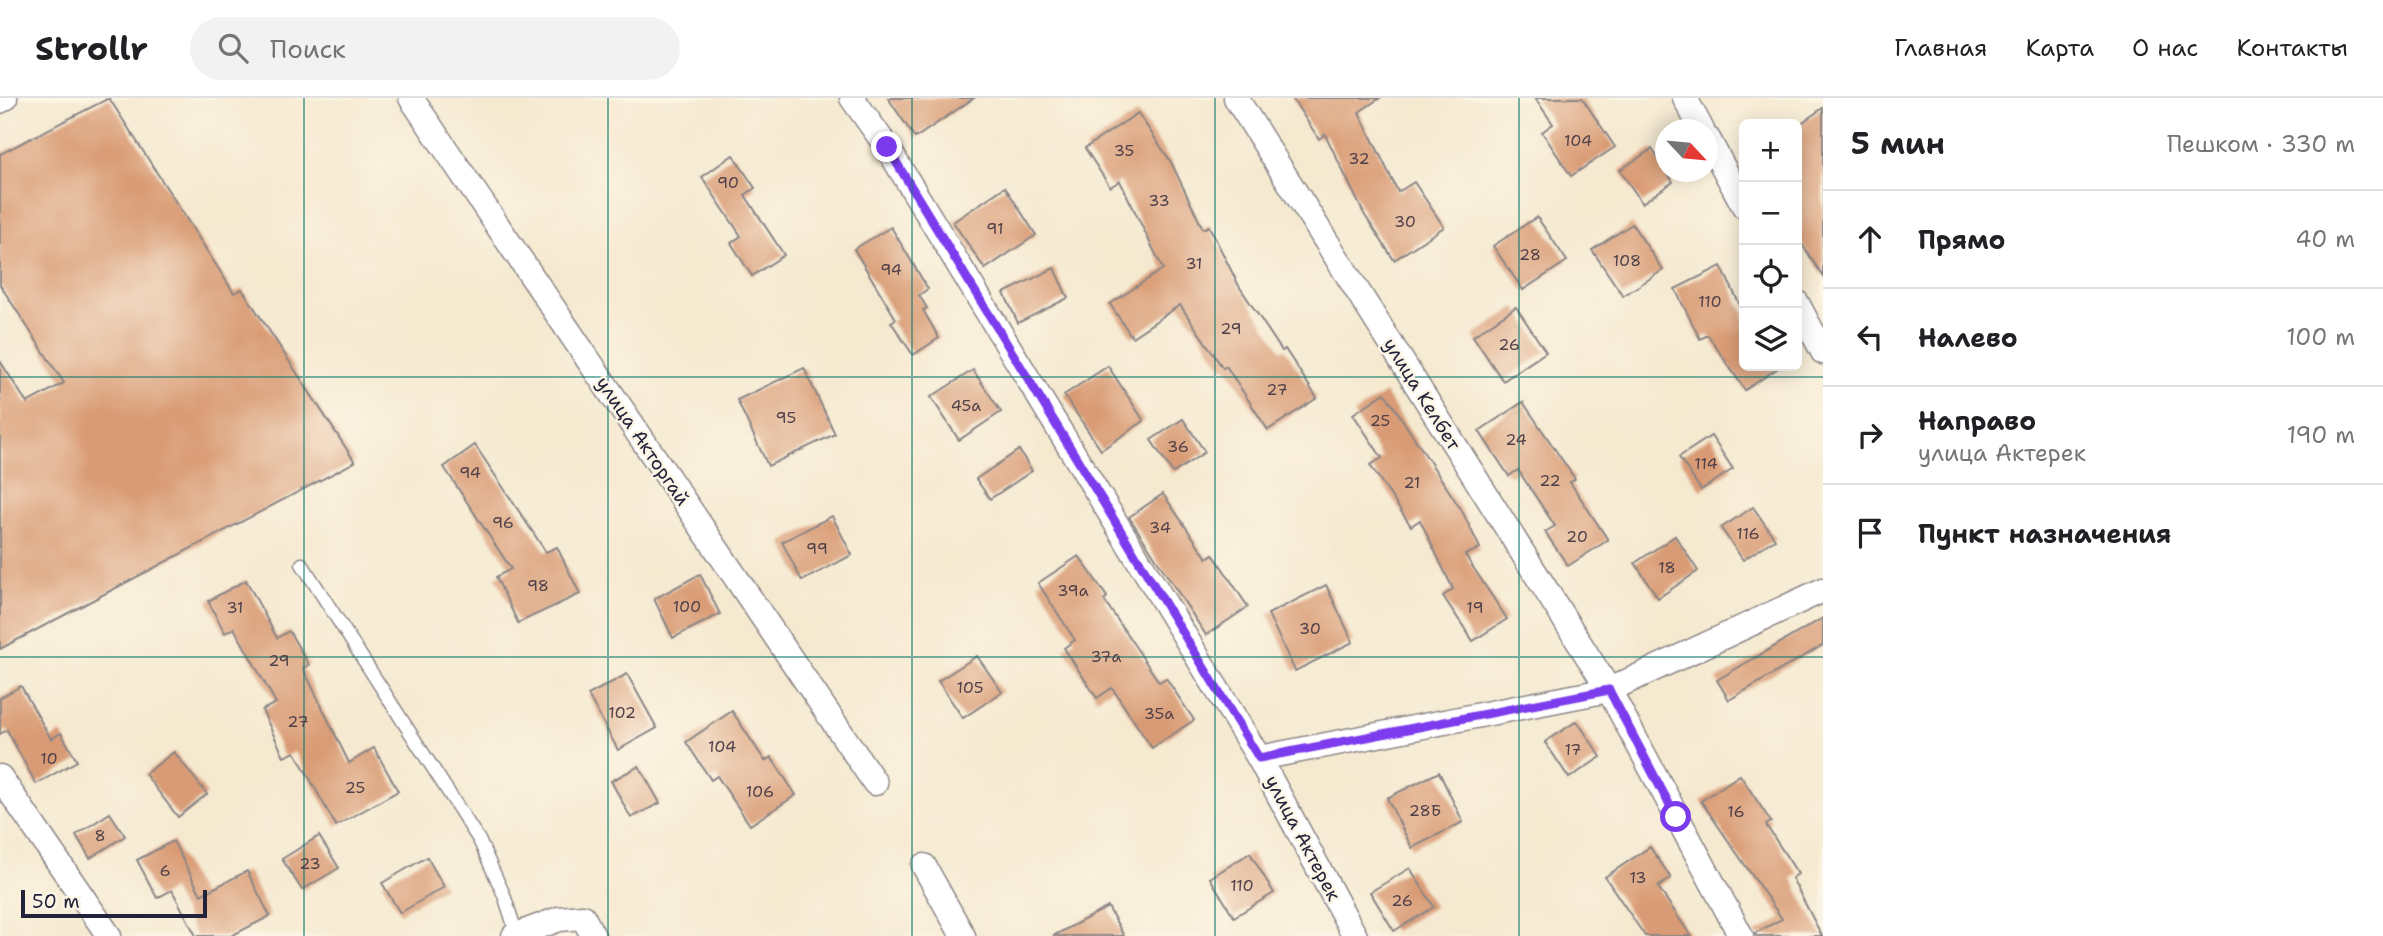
<!DOCTYPE html>
<html lang="ru">
<head>
<meta charset="utf-8">
<style>
  :root { --surface:#fff; --page:#f2f2f2; --text:#202124; --muted:#757577; --line:#e0e0e0 }
  body { margin:0; font-family:"Shantell Sans",sans-serif; background:var(--page); color:var(--text) }
  .controls { position:absolute; right:21px; top:21px; display:grid; overflow:hidden; border-radius:10px; box-shadow:0 4px 18px #0003 }
  .controls button { width:63px; height:63px; display:grid; place-items:center; padding:0; border:0; border-bottom:2px solid var(--line); background:var(--surface); color:var(--text); font:35px sans-serif }
  .compass { position:absolute; left:1655px; top:21px; width:63px; height:63px; border-radius:50%; background:var(--surface); box-shadow:0 4px 18px #0003; rotate:116deg }
  .scale { position:absolute; left:21px; bottom:18px; width:186px; box-sizing:border-box; padding-left:7px; border:4px solid #22223b; border-top:0; font-size:19px; line-height:24px; white-space:nowrap; color:#22223b; -webkit-text-stroke:5px #fcf5e5; paint-order:stroke }
  .stop { position:absolute; width:21px; height:21px; margin:-16px; border:5px solid #7c3aed; border-radius:50%; background:#fff }
  .stop.end { background:#7c3aed; border-color:#fff; box-shadow:0 2px 7px #0008 }
  .list { margin:0; padding:0; list-style:none }
  h2 { display:flex; justify-content:space-between; align-items:center; height:91px; margin:0; padding:0 28px; font-size:30px }
  h2 small { font-size:23px; font-weight:400; color:var(--muted) }
  .list li { display:grid; grid-template-columns:46px 1fr auto; gap:21px; align-items:center; box-sizing:border-box; height:98px; padding:0 28px; border-top:2px solid var(--line) }
  .list b { display:block; font-size:26px; white-space:nowrap }
  .list p { margin:0; font-size:23px; white-space:nowrap; color:var(--muted) }
  .list em { font-size:23px; font-style:normal; color:var(--muted) }
  .icon { flex:none; width:38px; height:38px; fill:none; stroke:currentColor; stroke-width:2; stroke-linecap:round; stroke-linejoin:round }
  .map { position:relative; flex:none; width:1823px; height:838px; overflow:hidden }
  header { display:flex; align-items:center; gap:42px; box-sizing:border-box; height:98px; padding:0 35px; background:var(--surface); border-bottom:2px solid var(--line) }
  header strong { font-size:33px }
  nav { display:flex; gap:38px; margin-inline-start:auto; font-size:24px }
  .search { width:490px; height:63px; background:var(--page); display:flex; align-items:center; gap:18px; box-sizing:border-box; padding:0 24px; border-radius:38px; color:var(--muted); font-size:26px }
  main { display:flex }
  aside { flex:1; background:var(--surface) }
  .map>svg:first-child { display:block }
</style>
</head>
<body>
<header>
<strong>Strollr</strong>
<div class="search"><svg class="icon" aria-label="search" viewBox="0 0 24 24"><circle cx="10" cy="10" r="6"/><path d="M15 15l6 6"/></svg>Поиск</div>
<nav><a>Главная</a><a>Карта</a><a>О нас</a><a>Контакты</a></nav>
</header>
<main>
<div class="map">
<svg width="1823" height="838" viewBox="0 0 1823 838">
  <rect width="100%" height="100%" fill="#fcf5e5"/>
  <filter id="ink" filterUnits="userSpaceOnUse"><feTurbulence type="fractalNoise" baseFrequency=".0143" numOctaves="2"/><feDisplacementMap in="SourceGraphic" scale="14" xChannelSelector="R" yChannelSelector="G"/><feConvolveMatrix kernelMatrix="1 2 1 2 8 2 1 2 1" color-interpolation-filters="sRGB"/></filter>
  <filter id="wash" filterUnits="userSpaceOnUse"><feTurbulence type="fractalNoise" baseFrequency=".00686" numOctaves="4" result="noise"/><feDisplacementMap in="SourceGraphic" scale="28" xChannelSelector="R" yChannelSelector="G"/><feGaussianBlur stdDeviation="1.57" result="paint"/><feColorMatrix in="noise" values="0 0 0 0 0 0 0 0 0 0 0 0 0 0 0 0 0 1.4 0 .05"/><feComposite in="paint" operator="in"/></filter>
  <g filter="url(#wash)">
    <rect width="100%" height="100%" fill="#f5e9d0"/>
    <g id="blocks">
      <g fill="#d99b74">
        <path d="M 109,0 L 234,195 L 242,191 L 355,364 L 0,551 L 0,263 L 27,305 L 64,285 L 0,187 L 0,56 Z"/>
        <path d="M 888,0 L 974,0 L 915,40 Z"/>
        <path d="M 1292,0 L 1380,0 L 1359,14 L 1398,94 L 1414,84 L 1444,129 L 1394,162 L 1364,116 L 1325,36 L 1319,41 Z"/>
        <path d="M 1535,0 L 1582,0 L 1615,49 L 1571,78 L 1542,34 L 1553,26 Z"/>
        <path d="M 1823,10 L 1823,178 L 1797,139 L 1797,28 Z"/>
        <path d="M 1138,15 L 1171,64 L 1203,131 L 1209,128 L 1239,188 L 1282,253 L 1285,251 L 1317,300 L 1268,332 L 1226,268 L 1223,270 L 1180,207 L 1132,239 L 1110,206 L 1163,171 L 1120,83 L 1110,89 L 1085,50 Z"/>
        <path d="M 1652,51 L 1673,84 L 1642,105 L 1620,72 Z"/>
        <path d="M 733,57 L 755,90 L 745,97 L 784,157 L 752,178 L 731,145 L 741,138 L 702,79 Z"/>
        <path d="M 1005,89 L 1036,137 L 985,171 L 953,124 Z"/>
        <path d="M 1537,119 L 1567,163 L 1523,192 L 1493,148 Z"/>
        <path d="M 1632,126 L 1663,172 L 1623,198 L 1592,152 Z"/>
        <path d="M 891,129 L 928,191 L 919,197 L 927,210 L 923,212 L 939,240 L 913,257 L 891,224 L 896,221 L 854,151 Z"/>
        <path d="M 1721,168 L 1744,215 L 1744,268 L 1781,268 L 1745,292 L 1708,237 L 1700,241 L 1675,191 Z"/>
        <path d="M 1054,170 L 1068,200 L 1018,225 L 1004,195 Z"/>
        <path d="M 1516,209 L 1546,254 L 1503,283 L 1473,238 Z"/>
        <path d="M 1108,268 L 1144,323 L 1101,352 L 1064,297 Z"/>
        <path d="M 804,270 L 835,336 L 768,368 L 737,302 Z"/>
        <path d="M 973,272 L 1001,314 L 959,342 L 931,299 Z"/>
        <path d="M 1385,295 L 1462,413 L 1480,450 L 1465,457 L 1507,521 L 1473,543 L 1443,498 L 1453,491 L 1420,422 L 1411,428 L 1370,367 L 1382,360 L 1353,316 Z"/>
        <path d="M 1523,304 L 1575,381 L 1570,384 L 1608,442 L 1568,468 L 1545,434 L 1555,428 L 1518,372 L 1509,378 L 1479,333 Z"/>
        <path d="M 1183,321 L 1205,354 L 1173,375 L 1151,342 Z"/>
        <path d="M 1711,338 L 1733,371 L 1701,392 L 1679,359 Z"/>
        <path d="M 475,347 L 546,454 L 557,449 L 580,496 L 518,525 L 496,479 L 511,471 L 444,369 Z"/>
        <path d="M 1019,352 L 1032,373 L 990,401 L 976,381 Z"/>
        <path d="M 1163,396 L 1207,460 L 1213,456 L 1248,509 L 1206,537 L 1129,419 Z"/>
        <path d="M 1753,409 L 1775,441 L 1743,462 L 1721,430 Z"/>
        <path d="M 832,418 L 852,457 L 802,483 L 782,444 Z"/>
        <path d="M 1675,438 L 1698,473 L 1658,500 L 1635,465 Z"/>
        <path d="M 1079,458 L 1107,499 L 1104,502 L 1159,584 L 1166,580 L 1194,622 L 1152,650 L 1112,590 L 1097,600 L 1064,550 L 1075,542 L 1038,485 Z"/>
        <path d="M 700,476 L 720,516 L 673,540 L 654,501 Z"/>
        <path d="M 246,482 L 277,540 L 289,533 L 309,567 L 303,570 L 349,665 L 374,650 L 398,693 L 336,728 L 295,654 L 284,659 L 262,612 L 276,605 L 234,530 L 225,535 L 208,503 Z"/>
        <path d="M 1326,487 L 1353,544 L 1295,573 L 1268,516 Z"/>
        <path d="M 1823,520 L 1823,547 L 1729,602 L 1717,582 Z"/>
        <path d="M 977,558 L 1002,594 L 963,620 L 938,583 Z"/>
        <path d="M 627,576 L 657,630 L 618,652 L 588,597 Z"/>
        <path d="M 21,588 L 51,641 L 61,635 L 77,663 L 36,686 L 7,632 L 0,636 L 0,600 Z"/>
        <path d="M 732,613 L 765,663 L 771,659 L 796,697 L 750,727 L 717,678 L 711,682 L 686,644 Z"/>
        <path d="M 1577,623 L 1601,659 L 1569,680 L 1545,644 Z"/>
        <path d="M 174,654 L 207,696 L 178,719 L 145,676 Z"/>
        <path d="M 639,668 L 660,705 L 631,720 L 611,683 Z"/>
        <path d="M 1439,674 L 1463,724 L 1412,750 L 1387,700 Z"/>
        <path d="M 1740,677 L 1771,724 L 1766,727 L 1798,776 L 1792,780 L 1822,838 L 1756,838 L 1755,835 L 1782,821 L 1701,703 Z"/>
        <path d="M 110,715 L 125,738 L 90,760 L 76,737 Z"/>
        <path d="M 319,738 L 339,770 L 302,792 L 282,761 Z"/>
        <path d="M 173,743 L 201,797 L 247,773 L 270,818 L 231,838 L 196,838 L 172,792 L 157,800 L 137,762 Z"/>
        <path d="M 1650,749 L 1671,780 L 1658,789 L 1691,838 L 1645,838 L 1605,779 Z"/>
        <path d="M 1250,755 L 1274,795 L 1234,819 L 1210,780 Z"/>
        <path d="M 427,759 L 444,789 L 400,815 L 382,785 Z"/>
        <path d="M 1410,770 L 1434,809 L 1394,833 L 1370,794 Z"/>
        <path d="M 1108,809 L 1124,838 L 1053,838 Z"/>
      </g>
    </g>
  </g>
  <g filter="url(#ink)">
    <use href="#blocks" fill-opacity="0" stroke="#8c8686" stroke-width="2"/>
    <g fill="none" stroke-linecap="round" stroke-linejoin="round">
      <g stroke="#8c8686" stroke-width="15">
        <path id="service" d="M 302,466 L 479,742 L 504,797 L 517,837"/>
      </g>
      <g stroke="#8c8686" stroke-width="27">
        <g id="minor">
          <path d="M 411,0 L 875,685"/>
          <path d="M 852,0 L 887,49 L 1259,660 L 1355,838"/>
          <path d="M 1236,0 L 1609,592 L 1741,838"/>
          <path d="M 1685,0 L 1702,32"/>
          <path d="M 0,3 L 5,0"/>
          <path d="M 1708,41 L 1744,108"/>
          <path d="M 1797,205 L 1823,254"/>
          <path d="M 1259,660 L 1609,592 L 1823,492"/>
          <path d="M 0,679 L 109,838"/>
          <path d="M 924,768 L 963,838"/>
          <path d="M 514,838 L 559,821 L 583,819 L 593,838"/>
        </g>
      </g>
      <use href="#service" stroke="#fff" stroke-width="12"/>
      <use href="#minor" stroke="#fff" stroke-width="24"/>
    </g>
  </g>
  <g fill="none" stroke-linecap="round" stroke-linejoin="round" filter="url(#ink)">
    <path stroke="#7c3aed" stroke-width="9" d="M 887,49 L 1259,660 L 1609,592 L 1676,719"/>
  </g>
  <path fill="none" stroke="#0f766e" stroke-width="2" stroke-opacity="0.55" d="M 304,0 L 304,838M 608,0 L 608,838M 912,0 L 912,838M 1215,0 L 1215,838M 1519,0 L 1519,838M 0,279 L 1823,279M 0,559 L 1823,559"/>
  <g text-anchor="middle" dominant-baseline="central" stroke-width="5" stroke-linejoin="round" paint-order="stroke">
    <g font-size="16" fill="#504049">
      <text x="1578" y="42">104</text>
      <text x="1124" y="52">35</text>
      <text x="1359" y="60">32</text>
      <text x="728" y="84">90</text>
      <text x="1159" y="102">33</text>
      <text x="1405" y="123">30</text>
      <text x="995" y="130">91</text>
      <text x="1530" y="156">28</text>
      <text x="1627" y="162">108</text>
      <text x="1194" y="165">31</text>
      <text x="891" y="171">94</text>
      <text x="1710" y="203">110</text>
      <text x="1231" y="230">29</text>
      <text x="1509" y="246">26</text>
      <text x="1277" y="291">27</text>
      <text x="966" y="307">45а</text>
      <text x="786" y="319">95</text>
      <text x="1380" y="322">25</text>
      <text x="1516" y="341">24</text>
      <text x="1178" y="348">36</text>
      <text x="1706" y="365">114</text>
      <text x="470" y="374">94</text>
      <text x="1550" y="382">22</text>
      <text x="1412" y="384">21</text>
      <text x="503" y="424">96</text>
      <text x="1160" y="429">34</text>
      <text x="1748" y="435">116</text>
      <text x="1577" y="438">20</text>
      <text x="817" y="450">99</text>
      <text x="1667" y="469">18</text>
      <text x="538" y="487">98</text>
      <text x="1073" y="492">39а</text>
      <text x="687" y="508">100</text>
      <text x="235" y="509">31</text>
      <text x="1475" y="509">19</text>
      <text x="1310" y="530">30</text>
      <text x="1106" y="558">37а</text>
      <text x="279" y="562">29</text>
      <text x="970" y="589">105</text>
      <text x="622" y="614">102</text>
      <text x="1159" y="615">35а</text>
      <text x="298" y="623">27</text>
      <text x="722" y="648">104</text>
      <text x="1573" y="651">17</text>
      <text x="49" y="660">10</text>
      <text x="355" y="689">25</text>
      <text x="760" y="693">106</text>
      <text x="1425" y="712">28Б</text>
      <text x="1736" y="713">16</text>
      <text x="100" y="737">8</text>
      <text x="310" y="765">23</text>
      <text x="165" y="772">6</text>
      <text x="1638" y="779">13</text>
      <text x="1242" y="787">110</text>
      <text x="1402" y="802">26</text>
    </g>
    <g font-size="19" fill="#22223b" stroke="#fcf5e5">
      <text transform="translate(1422 296) rotate(58)">улица Келбет</text>
      <text transform="translate(643 343) rotate(56)">улица Акторгай</text>
      <text transform="translate(1303 740) rotate(62)">улица Актерек</text>
    </g>
  </g>
</svg>
<div class="controls">
<button>+</button>
<button>−</button>
<button><svg class="icon" aria-label="locate" viewBox="0 0 24 24"><circle cx="12" cy="12" r="6"/><path d="M12 2v4M12 18v4M2 12h4M18 12h4"/></svg></button>
<button><svg class="icon" aria-label="layers" viewBox="0 0 24 24"><path d="M12 4l9 5-9 5-9-5zM3 14l9 5 9-5"/></svg></button>
</div>
<svg class="compass" viewBox="-18 -18 36 36"><path d="M0-13l5 13h-10z" fill="#e53935"/><path d="M0 13l5-13h-10z" fill="#757577"/></svg>
<div class="scale">50 m</div>
<div class="stop" style="left:1676px;top:719px"></div>
<div class="stop end" style="left:887px;top:49px"></div>
</div>
<aside>
<h2>5 мин<small>Пешком · 330 m</small></h2>
<ul class="list">
<li><svg class="icon" aria-label="ahead" viewBox="0 0 24 24"><path d="M12 20V5M6 11l6-6 6 6"/></svg><div><b>Прямо</b></div><em>40 m</em></li>
<li><svg class="icon" aria-label="left" viewBox="0 0 24 24"><path d="M17 20v-9H6M10 6l-5 5 5 5"/></svg><div><b>Налево</b></div><em>100 m</em></li>
<li><svg class="icon" aria-label="right" viewBox="0 0 24 24"><path d="M7 20v-9h11M14 6l5 5-5 5"/></svg><div><b>Направо</b><p>улица Актерек</p></div><em>190 m</em></li>
<li><svg class="icon" aria-label="arrive" viewBox="0 0 24 24"><path d="M6 21V4h12l-3 4 3 4H6"/></svg><div><b>Пункт назначения</b></div></li>
</ul>
</aside>
</main>
</body>
</html>
